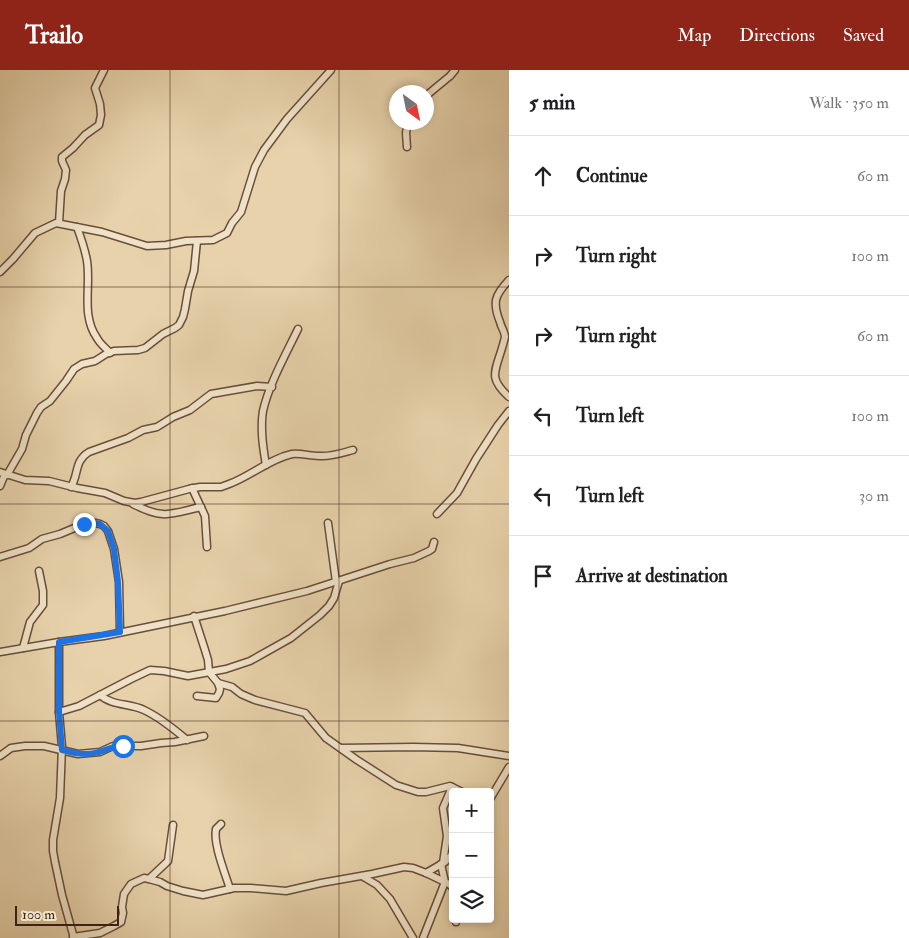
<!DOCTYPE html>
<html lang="en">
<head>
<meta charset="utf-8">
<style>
  :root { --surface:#fff; --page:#f6f6f6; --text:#202124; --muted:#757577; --line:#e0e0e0; --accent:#8f2418 }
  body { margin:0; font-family:"IM FELL Double Pica",serif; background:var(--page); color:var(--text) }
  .controls { position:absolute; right:15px; bottom:15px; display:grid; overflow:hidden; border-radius:5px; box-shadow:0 2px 8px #0003 }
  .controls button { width:45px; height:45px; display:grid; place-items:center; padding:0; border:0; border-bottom:1px solid var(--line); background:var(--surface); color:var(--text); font:25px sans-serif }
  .compass { position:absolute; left:389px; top:15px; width:45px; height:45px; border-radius:50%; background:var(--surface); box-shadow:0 2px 8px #0003; rotate:147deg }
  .scale { position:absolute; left:15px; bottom:12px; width:104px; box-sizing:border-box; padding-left:5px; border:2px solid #402213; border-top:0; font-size:14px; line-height:18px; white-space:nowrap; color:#402213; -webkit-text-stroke:4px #efe2c8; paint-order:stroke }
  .stop { position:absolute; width:15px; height:15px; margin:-11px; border:4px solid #1a73e8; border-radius:50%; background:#fff }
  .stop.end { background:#1a73e8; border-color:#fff; box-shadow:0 1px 5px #0008 }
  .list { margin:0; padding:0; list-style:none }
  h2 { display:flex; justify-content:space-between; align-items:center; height:65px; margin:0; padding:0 20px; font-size:21px }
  h2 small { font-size:16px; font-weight:400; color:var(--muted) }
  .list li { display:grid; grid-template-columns:32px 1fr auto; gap:15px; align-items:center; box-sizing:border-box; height:80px; padding:0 20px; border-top:1px solid var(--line) }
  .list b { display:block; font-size:19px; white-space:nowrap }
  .list em { font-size:16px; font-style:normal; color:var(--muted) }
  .icon { flex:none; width:28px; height:28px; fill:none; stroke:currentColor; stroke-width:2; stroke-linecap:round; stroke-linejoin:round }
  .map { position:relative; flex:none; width:509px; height:868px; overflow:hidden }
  header { display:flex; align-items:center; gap:30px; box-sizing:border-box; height:70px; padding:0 25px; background:var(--accent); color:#fff }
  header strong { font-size:24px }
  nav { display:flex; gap:28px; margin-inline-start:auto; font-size:18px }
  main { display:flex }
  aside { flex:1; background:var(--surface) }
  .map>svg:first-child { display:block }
</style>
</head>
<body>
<header>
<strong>Trailo</strong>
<nav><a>Map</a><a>Directions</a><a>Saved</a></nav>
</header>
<main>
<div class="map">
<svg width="509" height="868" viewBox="0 0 509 868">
  <rect width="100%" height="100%" fill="#e7d2ab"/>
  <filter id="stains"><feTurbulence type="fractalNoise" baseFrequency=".004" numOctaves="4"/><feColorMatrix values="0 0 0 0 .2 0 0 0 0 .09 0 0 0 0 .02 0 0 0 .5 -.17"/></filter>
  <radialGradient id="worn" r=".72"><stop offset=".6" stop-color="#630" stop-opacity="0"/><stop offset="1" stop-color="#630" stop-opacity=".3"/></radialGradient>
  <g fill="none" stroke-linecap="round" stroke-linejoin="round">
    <g stroke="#6a4e39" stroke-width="9">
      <g id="street">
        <path d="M 427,25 L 450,6 L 455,0"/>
        <path d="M 407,77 L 406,63 L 408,52"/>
        <path d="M 59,153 L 61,121 L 65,109 L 66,100 L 62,91 L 62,87 L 73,78 L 85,65 L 99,55 L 101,45 L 100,34 L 95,18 L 104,0"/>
        <path d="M 77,157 C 81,168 85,179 87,191 C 91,216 81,246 97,268 C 100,274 106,278 110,283"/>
        <path d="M 0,202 L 13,189 L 35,163 L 56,153 L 102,162 L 147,176 L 166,175 L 186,171 L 213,170 L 227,163 L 232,153 L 241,142 L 255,97 L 264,80 L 287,49 L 331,0"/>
        <path d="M 509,210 C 495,225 492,232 500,252 C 501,257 505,262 505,267 C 504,271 503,275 502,278 C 495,302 488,308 509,327"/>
        <path d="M 266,395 C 263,378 260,359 263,341 C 269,314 286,284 298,259"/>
        <path d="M 0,402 L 25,410 L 49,411 L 77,418 L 105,423 L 124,431 L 135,433 L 141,432 L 189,419 L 200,417 L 221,417 L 229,414 C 251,406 269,389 292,384 C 301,383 310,386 319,386 C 331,387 342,383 353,380"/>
        <path d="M 7,405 L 22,379 L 26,365 L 37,343 L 41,337 L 50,331 L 66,311 L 74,299 L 82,294 L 95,291 L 106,284 L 114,281 L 138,280 L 145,278 L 163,264 L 175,258 L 179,255 L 183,247 L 185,239 L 188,221 L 194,201 L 197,171"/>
        <path d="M 0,416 L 5,404"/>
        <path d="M 71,417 C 79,404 74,391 89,382 L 128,368 L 143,360 L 157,357 L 173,347 L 190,340 L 211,324 L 257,316 L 272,317"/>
        <path d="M 192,418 L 205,446 L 207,477"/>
        <path d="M 133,434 C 164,450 170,444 201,437"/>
        <path d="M 437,444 L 457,423 L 476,389 L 498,355 L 509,341"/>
        <path d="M 328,453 L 336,512"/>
        <path d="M 0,487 L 29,478 L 42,469 L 60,464 L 84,454 L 90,452 L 100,454 L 104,456 L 108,461 L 114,479 L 119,512 L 120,562"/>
        <path d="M 194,546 L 205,580 L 208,590 L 209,602 L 218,613 L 220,619 L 219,623 L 216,628 L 197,626"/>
        <path d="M 59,572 L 59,642 L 62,677 L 60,728 L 53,770 L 53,781 L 55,792 L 62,825 L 74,868"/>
        <path d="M 23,578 L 30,552 L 43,535 L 43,521 L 39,501"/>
        <path d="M 0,582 L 59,572 L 104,566 L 225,541 L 307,521 L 390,494 L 414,488 L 429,481 L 432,479 L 434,472"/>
        <path d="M 218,613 L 232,617 L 241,624 L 255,630 L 305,643 L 326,668 L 357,690 L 396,715 L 418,722 L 426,722 L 450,716 L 462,722"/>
        <path d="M 100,625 C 112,636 130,633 144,640 C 159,647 174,659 187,670"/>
        <path d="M 59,642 L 79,636 L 131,609 L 150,600 L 164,601 L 188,606 L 226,599 L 250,591 L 291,568 L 320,545 L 329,536 L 334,528 L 339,511"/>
        <path d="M 341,678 L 413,677 L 458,678 L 509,686"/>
        <path d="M 0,686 L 11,678 L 25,676 L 44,676 L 78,684 L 100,682 L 113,676 L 141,676 L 161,673 L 175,672 L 204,666"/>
        <path d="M 490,729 L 509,697"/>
        <path d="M 221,754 L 216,759 C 213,774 225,803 230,819"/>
        <path d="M 443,793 L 447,766 L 443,738 L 452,717"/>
        <path d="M 426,803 L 445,792 L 453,783"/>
        <path d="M 362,806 L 377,815 L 390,829 L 413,868"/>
        <path d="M 149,809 L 168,791 L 173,755"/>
        <path d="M 456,852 L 456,849"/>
        <path d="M 73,867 L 100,863 L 114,856 L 121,852 L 123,843 L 122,837 L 124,824 L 131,814 L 144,808 L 149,809 L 160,812 L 167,816 L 183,821 L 203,825 L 234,818 L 251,818 L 286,821 L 321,813 L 372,804 L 404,797 L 413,798 L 426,803 L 449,814 L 453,818"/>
        <path d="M 423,868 L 445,812 L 441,794"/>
      </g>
    </g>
    <use href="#street" stroke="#efe2c8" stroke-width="6"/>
  </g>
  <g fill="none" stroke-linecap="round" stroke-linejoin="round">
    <path stroke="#1a73e8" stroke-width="6" d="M 84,454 L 90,452 L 100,454 L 108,461 L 114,479 L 118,512 L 120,562 L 59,572 L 59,642 L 62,680 C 74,683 87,686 99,682 C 108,680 113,675 123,676"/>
  </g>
  <path fill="none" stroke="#402213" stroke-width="1" stroke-opacity="0.55" d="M 170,0 L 170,868M 339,0 L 339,868M 0,217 L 509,217M 0,434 L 509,434M 0,651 L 509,651"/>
  <rect width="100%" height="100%" filter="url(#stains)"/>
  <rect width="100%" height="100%" fill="url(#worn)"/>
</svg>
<div class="controls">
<button>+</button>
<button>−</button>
<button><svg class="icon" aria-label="layers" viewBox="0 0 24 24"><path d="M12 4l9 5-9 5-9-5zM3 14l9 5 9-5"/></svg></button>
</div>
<svg class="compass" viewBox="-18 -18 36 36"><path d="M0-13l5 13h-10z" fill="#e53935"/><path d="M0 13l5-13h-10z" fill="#757577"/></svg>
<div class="scale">100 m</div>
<div class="stop" style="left:123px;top:676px"></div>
<div class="stop end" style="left:84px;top:454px"></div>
</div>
<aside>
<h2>5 min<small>Walk · 350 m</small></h2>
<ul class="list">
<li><svg class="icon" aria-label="ahead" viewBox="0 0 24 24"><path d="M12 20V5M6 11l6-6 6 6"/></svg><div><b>Continue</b></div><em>60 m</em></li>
<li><svg class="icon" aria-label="right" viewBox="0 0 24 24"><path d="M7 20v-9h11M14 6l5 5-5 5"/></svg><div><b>Turn right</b></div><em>100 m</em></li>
<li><svg class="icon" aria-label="right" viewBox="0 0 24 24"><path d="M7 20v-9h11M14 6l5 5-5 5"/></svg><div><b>Turn right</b></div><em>60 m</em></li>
<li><svg class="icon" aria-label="left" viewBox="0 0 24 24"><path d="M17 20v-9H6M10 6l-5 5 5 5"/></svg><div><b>Turn left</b></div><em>100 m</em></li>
<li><svg class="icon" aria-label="left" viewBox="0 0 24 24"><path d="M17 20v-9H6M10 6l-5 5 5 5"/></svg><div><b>Turn left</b></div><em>30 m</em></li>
<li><svg class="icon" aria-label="arrive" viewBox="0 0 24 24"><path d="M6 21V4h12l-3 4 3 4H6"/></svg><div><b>Arrive at destination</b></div></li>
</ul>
</aside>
</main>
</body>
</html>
